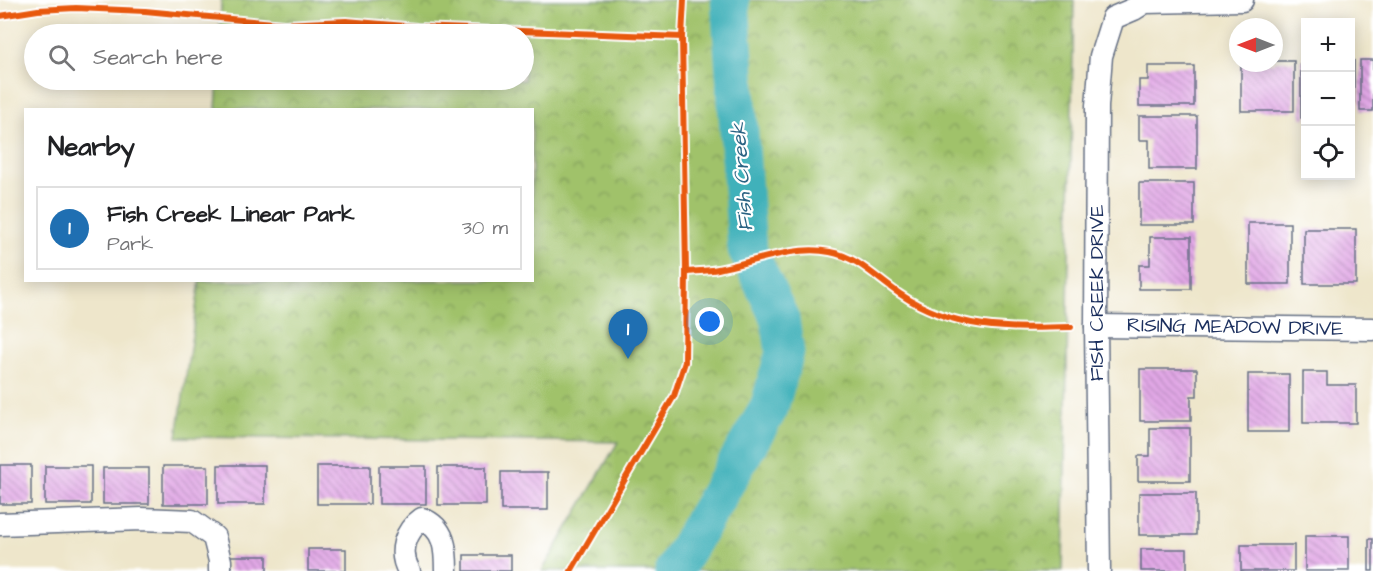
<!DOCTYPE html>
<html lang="en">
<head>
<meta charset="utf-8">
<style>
  :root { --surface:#fff; --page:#f6f6f6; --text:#202124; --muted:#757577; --line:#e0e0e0; --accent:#1f6fb2 }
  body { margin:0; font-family:"Architects Daughter",sans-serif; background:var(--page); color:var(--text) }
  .controls { position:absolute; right:18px; top:18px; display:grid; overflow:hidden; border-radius:0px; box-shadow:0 3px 15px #0003 }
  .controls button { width:54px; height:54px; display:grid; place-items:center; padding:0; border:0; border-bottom:2px solid var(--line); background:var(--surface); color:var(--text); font:30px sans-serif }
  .compass { position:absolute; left:1229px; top:18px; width:54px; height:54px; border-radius:50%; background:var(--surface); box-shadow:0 3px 15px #0003; rotate:270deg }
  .you { position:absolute; left:710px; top:322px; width:21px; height:21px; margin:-15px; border:4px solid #fff; border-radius:50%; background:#1a73e8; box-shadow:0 0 0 9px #1a73e833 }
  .badge { display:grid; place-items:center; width:39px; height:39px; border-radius:50%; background:var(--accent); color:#fff; font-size:20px; font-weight:700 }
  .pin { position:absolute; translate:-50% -50px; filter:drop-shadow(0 2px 3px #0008) }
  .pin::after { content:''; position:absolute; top:32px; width:21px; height:18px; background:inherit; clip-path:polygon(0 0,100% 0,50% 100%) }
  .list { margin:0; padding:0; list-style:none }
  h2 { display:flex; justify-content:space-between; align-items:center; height:78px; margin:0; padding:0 24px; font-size:26px }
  h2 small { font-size:20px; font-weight:400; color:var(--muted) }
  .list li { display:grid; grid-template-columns:39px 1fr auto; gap:18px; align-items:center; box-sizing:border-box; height:84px; margin:0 12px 12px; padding:0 12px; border:2px solid var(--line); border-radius:0px }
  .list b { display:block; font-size:22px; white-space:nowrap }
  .list p { margin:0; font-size:20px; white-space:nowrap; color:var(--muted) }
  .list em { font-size:20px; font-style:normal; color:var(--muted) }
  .icon { flex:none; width:33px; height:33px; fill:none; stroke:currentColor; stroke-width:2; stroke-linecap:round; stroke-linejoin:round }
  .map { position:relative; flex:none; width:1373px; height:571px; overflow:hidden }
  .search { position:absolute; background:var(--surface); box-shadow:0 3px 15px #0003; left:24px; top:24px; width:510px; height:66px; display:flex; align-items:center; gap:15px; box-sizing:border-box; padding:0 21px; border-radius:33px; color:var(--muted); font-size:22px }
  .panel { position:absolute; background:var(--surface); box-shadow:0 3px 15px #0003; left:24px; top:108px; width:510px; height:174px; border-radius:0px }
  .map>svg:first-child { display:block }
</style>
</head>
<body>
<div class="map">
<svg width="1373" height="571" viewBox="0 0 1373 571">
  <defs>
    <pattern id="park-crowns" width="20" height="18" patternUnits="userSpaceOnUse" patternTransform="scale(1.5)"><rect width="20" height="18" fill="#a0c26b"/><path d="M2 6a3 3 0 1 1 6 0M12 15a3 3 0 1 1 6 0" fill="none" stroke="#829e5b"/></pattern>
    <pattern id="building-back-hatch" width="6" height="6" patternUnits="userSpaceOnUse" patternTransform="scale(1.5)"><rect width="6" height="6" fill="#e2a8e6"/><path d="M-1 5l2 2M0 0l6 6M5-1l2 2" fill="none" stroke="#b689be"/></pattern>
  </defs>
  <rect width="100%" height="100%" fill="#fff"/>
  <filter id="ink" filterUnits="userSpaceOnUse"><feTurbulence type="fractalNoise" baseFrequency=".0167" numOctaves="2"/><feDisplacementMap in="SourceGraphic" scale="12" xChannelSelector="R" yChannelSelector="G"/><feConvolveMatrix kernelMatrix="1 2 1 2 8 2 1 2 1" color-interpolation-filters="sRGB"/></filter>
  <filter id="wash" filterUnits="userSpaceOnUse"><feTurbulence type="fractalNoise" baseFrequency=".008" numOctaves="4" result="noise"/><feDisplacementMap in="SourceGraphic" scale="24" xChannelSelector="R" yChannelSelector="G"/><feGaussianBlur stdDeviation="1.35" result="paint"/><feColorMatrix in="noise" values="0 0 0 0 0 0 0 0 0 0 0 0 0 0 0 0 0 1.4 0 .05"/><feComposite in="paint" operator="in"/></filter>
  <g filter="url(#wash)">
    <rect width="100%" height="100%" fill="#eee6cb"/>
    <path fill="url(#park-crowns)" stroke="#5e7864" stroke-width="1.5" d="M 221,0 L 1074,0 L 1063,571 L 542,571 L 618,442 L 177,437 L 200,281 L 532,280 L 532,110 L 216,109 L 218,80 L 524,80 L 524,34 L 220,34 Z"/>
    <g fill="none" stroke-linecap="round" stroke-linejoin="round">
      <path stroke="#41b1ba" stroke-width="39" d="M 674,571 L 769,408 L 785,352 L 780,319 L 747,249 L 730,0"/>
    </g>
    <g id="blocks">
      <g fill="url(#building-back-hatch)">
        <rect x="1301" y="60" width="5" height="58"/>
        <rect x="1350" y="60" width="4" height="58"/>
        <rect x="1360" y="60" width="13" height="51"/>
        <path d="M 1274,61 L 1294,61 L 1294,111 L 1241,111 L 1241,63 L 1274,63 Z"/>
        <path d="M 1148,66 L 1194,66 L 1194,106 L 1139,106 L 1139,80 L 1148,80 Z"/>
        <path d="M 1139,116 L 1197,116 L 1197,169 L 1149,169 L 1149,140 L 1139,140 Z"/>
        <rect x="1139" y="183" width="55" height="42"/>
        <rect x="1248" y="223" width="42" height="61"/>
        <rect x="1304" y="229" width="52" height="55"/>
        <path d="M 1150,237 L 1191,237 L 1191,289 L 1139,289 L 1139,265 L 1150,265 Z"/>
        <path d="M 1140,369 L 1197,369 L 1197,396 L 1191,396 L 1191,421 L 1140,421 Z"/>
        <path d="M 1303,372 L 1327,372 L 1327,385 L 1356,385 L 1356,423 L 1303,423 Z"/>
        <rect x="1248" y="374" width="41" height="58"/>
        <path d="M 1150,428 L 1190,428 L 1190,481 L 1138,481 L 1138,456 L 1150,456 Z"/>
        <rect x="0" y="465" width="31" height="39"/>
        <rect x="218" y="465" width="47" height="39"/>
        <rect x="45" y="466" width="46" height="38"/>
        <rect x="163" y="466" width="45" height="38"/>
        <rect x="317" y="466" width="53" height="38"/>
        <rect x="379" y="466" width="47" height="38"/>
        <rect x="438" y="467" width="48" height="38"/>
        <rect x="103" y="468" width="46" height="36"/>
        <rect x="501" y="472" width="47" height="38"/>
        <rect x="1139" y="493" width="57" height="42"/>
        <rect x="1305" y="536" width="44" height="35"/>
        <rect x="1369" y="539" width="4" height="32"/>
        <rect x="1241" y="545" width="53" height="26"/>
        <rect x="308" y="549" width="38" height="22"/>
        <rect x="1141" y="549" width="46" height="22"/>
        <rect x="464" y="555" width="47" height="16"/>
        <rect x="229" y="556" width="38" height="15"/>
      </g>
    </g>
  </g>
  <g filter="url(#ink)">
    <use href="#blocks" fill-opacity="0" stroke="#656f84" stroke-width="1.5"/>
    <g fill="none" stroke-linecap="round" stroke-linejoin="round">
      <g stroke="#656f84" stroke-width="25">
        <g id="minor">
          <path d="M 1096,326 L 1373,329"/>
          <path d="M 0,524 L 142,519 L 192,521 L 214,537 L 220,561 L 220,571"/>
          <path d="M 409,571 C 398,552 405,531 422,519 C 445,528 446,549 446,571"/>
          <path d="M 1099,571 L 1096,326 L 1097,106 L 1101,56 L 1113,18 L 1134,9 L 1145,2 L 1242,0"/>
        </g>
      </g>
      <use href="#minor" stroke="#fff" stroke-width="22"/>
      <g stroke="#fff" stroke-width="10">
        <g id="cycleway">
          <path d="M 0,16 L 38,10 L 76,8 L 145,11 L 284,24 L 346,21 L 417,27 L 682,37"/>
          <path d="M 686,272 C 697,271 708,271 718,269 C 755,262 793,245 830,252 C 858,257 877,279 900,294 C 953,330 1009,329 1071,327"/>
          <path d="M 571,571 L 674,396 L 685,362 L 686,272 L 682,37 L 684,0"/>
        </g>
      </g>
      <use href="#cycleway" stroke="#e8590c" stroke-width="6"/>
    </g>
  </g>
  <g text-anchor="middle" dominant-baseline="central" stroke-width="4.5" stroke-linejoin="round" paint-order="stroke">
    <g font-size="20" fill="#1b2f5e" stroke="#fff">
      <text transform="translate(1097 293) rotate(-90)">FISH CREEK DRIVE</text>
      <text transform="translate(1235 327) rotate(1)">RISING MEADOW DRIVE</text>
    </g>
    <g font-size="21" font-style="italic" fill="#2a6383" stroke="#fff">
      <text transform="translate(742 177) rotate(-94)">Fish Creek</text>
    </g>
  </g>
</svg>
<div class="controls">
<button>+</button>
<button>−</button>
<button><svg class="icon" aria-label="locate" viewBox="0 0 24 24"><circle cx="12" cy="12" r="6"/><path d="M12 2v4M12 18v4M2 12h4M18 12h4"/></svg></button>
</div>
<svg class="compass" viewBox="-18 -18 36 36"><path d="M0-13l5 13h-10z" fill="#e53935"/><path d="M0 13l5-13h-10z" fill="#757577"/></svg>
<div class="you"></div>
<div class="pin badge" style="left:628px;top:359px">1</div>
<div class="search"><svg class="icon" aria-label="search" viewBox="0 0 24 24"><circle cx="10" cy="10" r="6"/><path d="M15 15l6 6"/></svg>Search here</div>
<section class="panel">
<h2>Nearby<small></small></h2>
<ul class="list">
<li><span class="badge">1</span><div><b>Fish Creek Linear Park</b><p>Park</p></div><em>30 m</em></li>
</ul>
</section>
</div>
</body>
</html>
